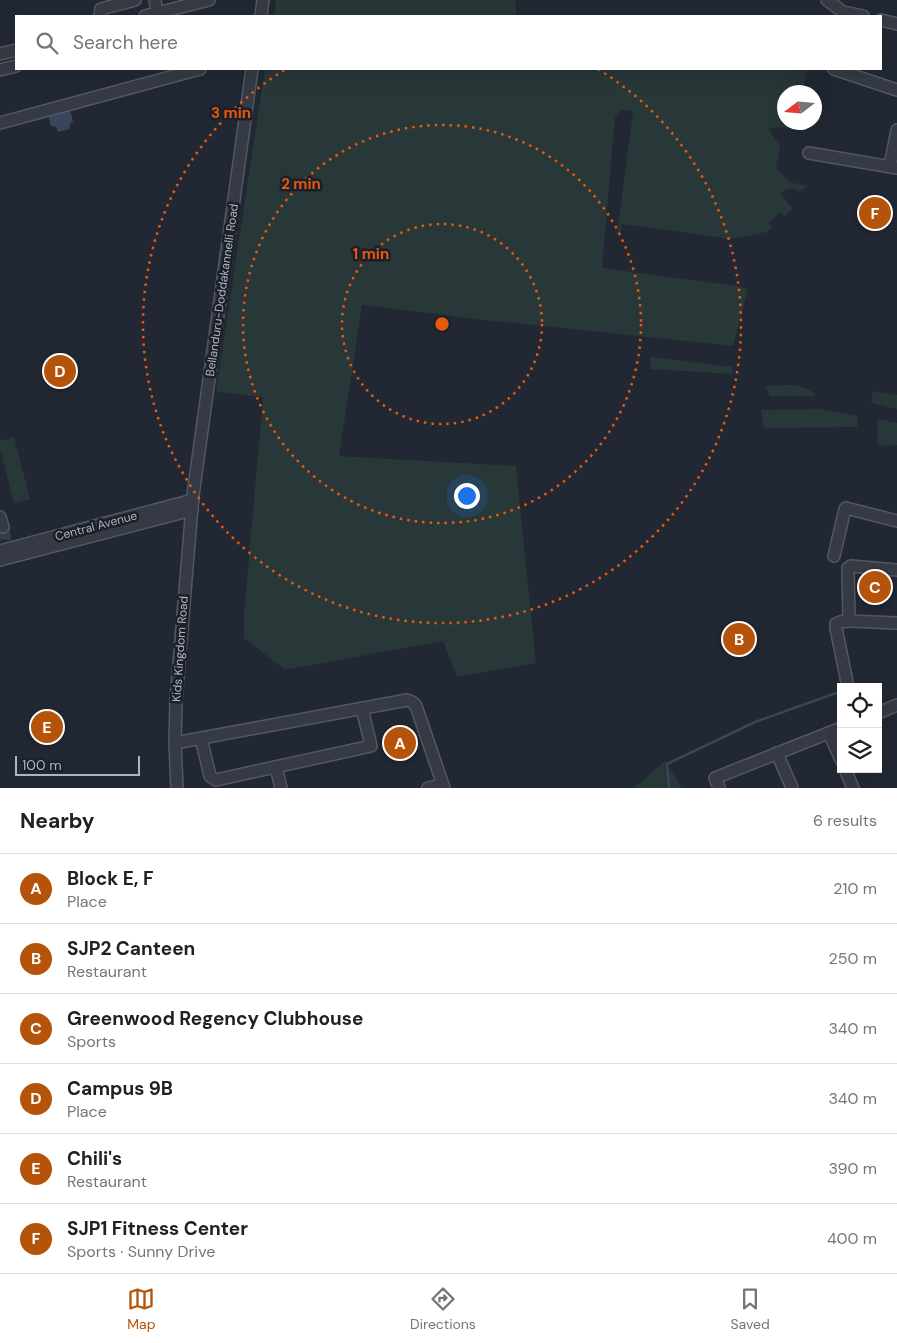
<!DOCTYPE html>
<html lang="en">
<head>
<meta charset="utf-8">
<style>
  :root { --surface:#fff; --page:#f2f2f2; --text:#202124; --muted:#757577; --line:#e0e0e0; --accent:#b45309 }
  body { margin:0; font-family:"DM Sans",sans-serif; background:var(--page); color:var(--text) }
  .controls { position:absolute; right:15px; bottom:15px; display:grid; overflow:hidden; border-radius:0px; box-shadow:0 5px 20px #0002 }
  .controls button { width:45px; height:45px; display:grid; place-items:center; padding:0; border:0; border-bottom:1px solid var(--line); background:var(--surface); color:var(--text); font:25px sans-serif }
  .compass { position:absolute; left:777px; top:85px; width:45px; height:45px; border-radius:50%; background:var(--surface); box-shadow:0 5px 20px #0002; rotate:254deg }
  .scale { position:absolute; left:15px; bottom:12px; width:125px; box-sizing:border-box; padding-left:5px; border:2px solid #afb5c1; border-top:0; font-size:14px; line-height:18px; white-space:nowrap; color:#afb5c1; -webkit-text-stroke:4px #1a1f28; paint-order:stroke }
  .you { position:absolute; left:466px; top:495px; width:18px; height:18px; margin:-12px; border:4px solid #fff; border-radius:50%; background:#1a73e8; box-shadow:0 0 0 8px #1a73e833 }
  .badge { display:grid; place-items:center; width:32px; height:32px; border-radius:50%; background:var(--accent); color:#fff; font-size:16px; font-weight:700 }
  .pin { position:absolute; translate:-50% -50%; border:2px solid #fff; box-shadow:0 1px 5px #0006 }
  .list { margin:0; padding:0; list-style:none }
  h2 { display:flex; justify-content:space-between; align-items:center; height:65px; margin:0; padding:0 20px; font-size:21px }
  h2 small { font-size:16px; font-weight:400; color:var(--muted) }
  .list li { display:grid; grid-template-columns:32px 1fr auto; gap:15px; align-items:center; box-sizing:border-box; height:70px; padding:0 20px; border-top:1px solid var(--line) }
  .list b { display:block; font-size:19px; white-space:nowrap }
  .list p { margin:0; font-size:16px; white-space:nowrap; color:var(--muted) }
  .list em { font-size:16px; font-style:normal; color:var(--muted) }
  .icon { flex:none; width:28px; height:28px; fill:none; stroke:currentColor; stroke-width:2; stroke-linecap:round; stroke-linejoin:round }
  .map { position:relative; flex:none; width:897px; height:788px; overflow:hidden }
  .search { position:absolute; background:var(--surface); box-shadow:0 5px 20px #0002; left:15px; right:15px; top:15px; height:55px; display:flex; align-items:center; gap:12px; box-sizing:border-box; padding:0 18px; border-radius:0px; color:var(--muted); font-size:19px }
  .sheet { height:485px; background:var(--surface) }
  nav { display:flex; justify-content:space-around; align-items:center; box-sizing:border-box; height:70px; border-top:1px solid var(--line); background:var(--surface); font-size:14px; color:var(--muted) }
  nav a { display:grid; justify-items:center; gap:2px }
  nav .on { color:var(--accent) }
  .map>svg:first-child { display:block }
</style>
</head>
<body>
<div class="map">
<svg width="897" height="788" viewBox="0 0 897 788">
  <rect width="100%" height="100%" fill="#222833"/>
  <g fill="#283738">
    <path d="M 276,0 L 515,0 L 517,16 L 274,16 Z"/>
    <path d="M 265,69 L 808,69 L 802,92 L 784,92 L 784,122 L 794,123 L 793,127 L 768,128 L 780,146 L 776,168 L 789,182 L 808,186 L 800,192 C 793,188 786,187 781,194 L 793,209 L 784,216 L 781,212 L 769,222 L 772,228 L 766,232 L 732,239 L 622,224 L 621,233 L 617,234 L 633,111 L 621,110 L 615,117 L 602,268 L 737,286 L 748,289 L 733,346 L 476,319 L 362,305 L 339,456 L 516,466 L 536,663 L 457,677 L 443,641 L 285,670 L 244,638 L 244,615 L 263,397 L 216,392 Z"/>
    <path d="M 650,357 L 732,367 L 732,374 L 651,369 Z"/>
    <path d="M 785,385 C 798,385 808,387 817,396 L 770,396 L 765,386 Z"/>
    <path d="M 873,391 L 897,395 L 897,409 L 871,403 Z"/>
    <path d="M 820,409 L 858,416 L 857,427 L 764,428 L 761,410 Z"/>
    <path d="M 877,419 L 897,423 L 897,445 L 878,446 Z"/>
    <path d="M 14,437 L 30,499 L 14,503 L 0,449 L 0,441 Z"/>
    <path d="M 665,761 L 682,788 L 634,788 Z"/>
  </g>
  <path fill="#39455a" d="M 70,109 L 73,122 L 70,124 L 70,129 L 58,132 L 56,127 L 51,126 L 48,115 Z"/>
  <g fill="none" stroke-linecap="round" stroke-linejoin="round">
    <path stroke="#39455a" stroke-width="2.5" d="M 669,787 L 667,764 L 755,722 L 839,692"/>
    <path stroke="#373d48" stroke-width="11" stroke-dasharray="11 5.5" stroke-linecap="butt" d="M 0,555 C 6,546 7,538 3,527"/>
    <g stroke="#525862" stroke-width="14">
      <g id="minor">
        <path d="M 155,0 L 157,13"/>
        <path d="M 827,0 L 843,12 L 863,16"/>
        <path d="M 100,16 L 101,9 L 135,0"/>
        <path d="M 145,16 L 209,0"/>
        <path d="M 261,16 L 263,0"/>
        <path d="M 881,20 L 897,24"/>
        <path d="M 0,54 L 16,50"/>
        <path d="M 834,69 L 897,90"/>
        <path d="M 0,70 L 16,66"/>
        <path d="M 0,123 L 200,69"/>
        <path d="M 809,153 L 897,168"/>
        <path d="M 890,166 L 897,130"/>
        <path d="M 0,517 L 3,527"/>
        <path d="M 0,551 L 193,500"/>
        <path d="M 834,556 L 845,509 L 846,508 L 897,521"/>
        <path d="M 0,560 L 192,510"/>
        <path d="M 897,570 L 851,566 L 848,568 L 849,621 L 897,623"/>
        <path d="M 848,687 L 836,628 L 836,624 L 840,622 L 849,621"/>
        <path d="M 878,713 L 897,705"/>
        <path d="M 829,733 L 841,760"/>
        <path d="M 201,738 L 210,776 L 216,780 L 371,746 L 362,708"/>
        <path d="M 175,743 L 407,700 L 412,702 L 416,706 L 444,788"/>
        <path d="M 777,753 L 792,788"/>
        <path d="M 276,767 L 281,788"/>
        <path d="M 845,769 L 853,788"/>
        <path d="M 177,788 L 175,743 L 176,700 L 193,495 L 252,69"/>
        <path d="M 428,788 L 442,785"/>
        <path d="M 719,788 L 715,778 L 841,728"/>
      </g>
    </g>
    <use href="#minor" stroke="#353a44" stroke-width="11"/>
  </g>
  <g fill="none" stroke="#e8590c" stroke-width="2.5" stroke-dasharray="2.5 5">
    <circle cx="442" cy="324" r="100"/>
    <circle cx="442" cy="324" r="199"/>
    <path d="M598 69A299 299 0 1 1 286 69"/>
  </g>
  <g text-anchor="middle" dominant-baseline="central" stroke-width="5" stroke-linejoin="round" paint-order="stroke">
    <g font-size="12" fill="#afb5c1" stroke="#1a1f28">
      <text transform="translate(222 290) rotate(-82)">Bellanduru-Doddakannelli Road</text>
      <text transform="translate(96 526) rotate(-15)">Central Avenue</text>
      <text transform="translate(180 649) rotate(-86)">Kids Kingdom Road</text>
    </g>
  </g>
  <circle cx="442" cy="324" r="8" fill="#e8590c" stroke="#1a1f28" stroke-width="2.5"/>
  <g font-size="15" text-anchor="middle" font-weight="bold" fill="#e8590c" stroke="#1a1f28" stroke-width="5" stroke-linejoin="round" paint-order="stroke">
    <text x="231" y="118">3 min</text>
    <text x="301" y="189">2 min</text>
    <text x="371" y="259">1 min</text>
  </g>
</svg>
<div class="controls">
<button><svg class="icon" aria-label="locate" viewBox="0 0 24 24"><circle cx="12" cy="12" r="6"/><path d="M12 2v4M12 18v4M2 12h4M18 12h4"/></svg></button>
<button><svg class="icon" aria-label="layers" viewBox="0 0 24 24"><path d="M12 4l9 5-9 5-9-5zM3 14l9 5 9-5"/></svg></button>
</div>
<svg class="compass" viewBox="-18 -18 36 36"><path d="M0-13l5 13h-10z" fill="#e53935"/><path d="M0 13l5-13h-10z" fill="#757577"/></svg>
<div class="scale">100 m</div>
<div class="you"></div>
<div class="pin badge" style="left:400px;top:743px">A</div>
<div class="pin badge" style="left:739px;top:639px">B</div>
<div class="pin badge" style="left:875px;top:587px">C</div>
<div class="pin badge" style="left:60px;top:371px">D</div>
<div class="pin badge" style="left:47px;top:727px">E</div>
<div class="pin badge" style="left:875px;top:213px">F</div>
<div class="search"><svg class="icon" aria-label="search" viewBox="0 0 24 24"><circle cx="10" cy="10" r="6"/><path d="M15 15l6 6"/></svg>Search here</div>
</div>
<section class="sheet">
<h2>Nearby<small>6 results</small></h2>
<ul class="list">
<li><span class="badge">A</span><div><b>Block E, F</b><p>Place</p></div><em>210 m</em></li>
<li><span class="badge">B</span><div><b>SJP2 Canteen</b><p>Restaurant</p></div><em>250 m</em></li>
<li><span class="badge">C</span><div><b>Greenwood Regency Clubhouse</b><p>Sports</p></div><em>340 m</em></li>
<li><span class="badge">D</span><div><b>Campus 9B</b><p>Place</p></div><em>340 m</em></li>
<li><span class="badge">E</span><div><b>Chili's</b><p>Restaurant</p></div><em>390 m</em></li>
<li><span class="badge">F</span><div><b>SJP1 Fitness Center</b><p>Sports · Sunny Drive</p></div><em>400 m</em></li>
</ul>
</section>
<nav>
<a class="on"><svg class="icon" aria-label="map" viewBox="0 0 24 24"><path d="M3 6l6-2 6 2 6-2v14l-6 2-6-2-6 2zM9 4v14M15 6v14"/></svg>Map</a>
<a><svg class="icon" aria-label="directions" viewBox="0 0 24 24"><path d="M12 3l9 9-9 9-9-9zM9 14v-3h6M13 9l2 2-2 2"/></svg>Directions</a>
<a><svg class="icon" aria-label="saved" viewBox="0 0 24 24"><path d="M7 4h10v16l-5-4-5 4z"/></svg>Saved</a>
</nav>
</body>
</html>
